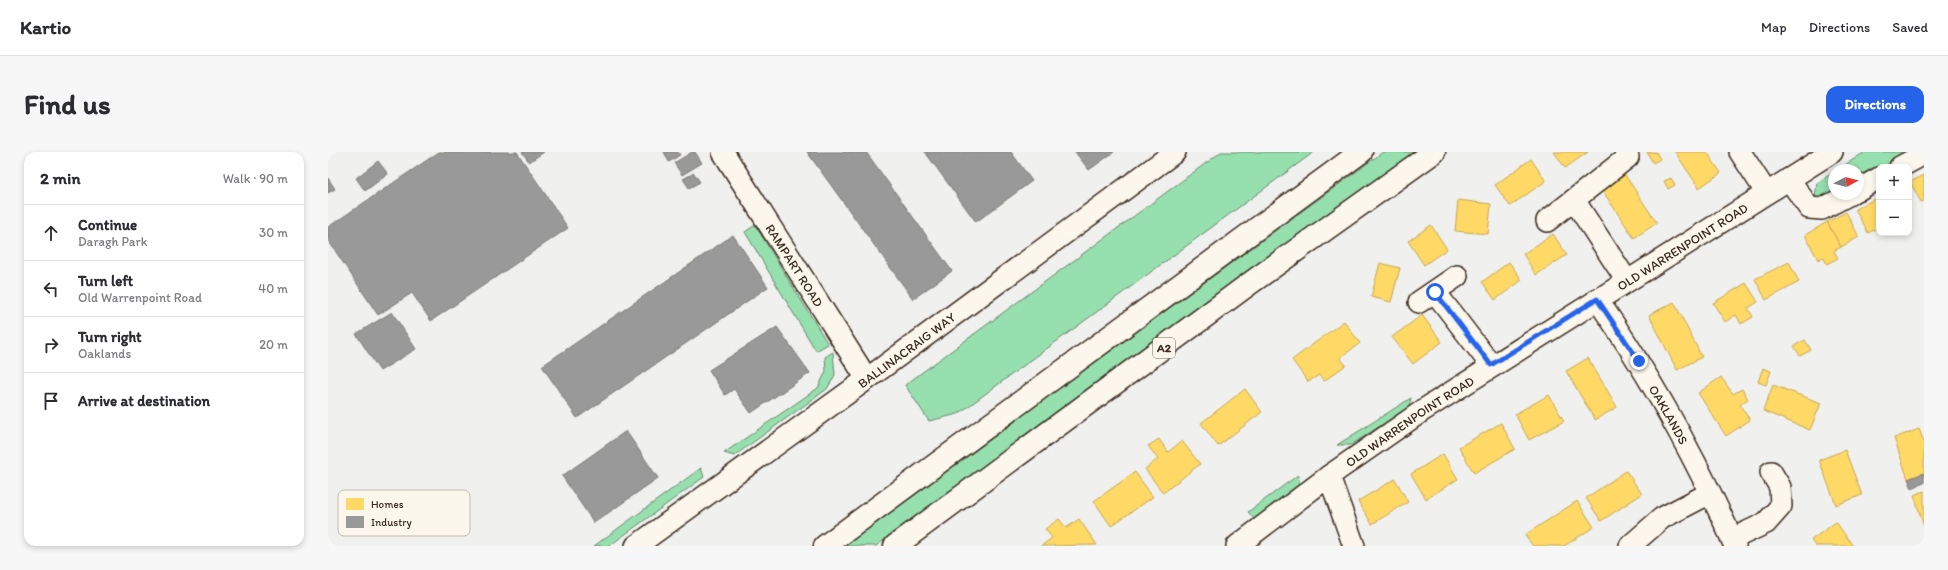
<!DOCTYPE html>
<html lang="en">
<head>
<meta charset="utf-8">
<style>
  :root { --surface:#fff; --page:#f7f7f7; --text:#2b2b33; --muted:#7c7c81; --line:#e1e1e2; --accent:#2563eb }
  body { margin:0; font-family:Itim,sans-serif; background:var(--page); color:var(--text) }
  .controls { position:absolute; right:12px; top:12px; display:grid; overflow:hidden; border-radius:8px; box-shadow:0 2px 6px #0003 }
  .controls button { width:36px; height:36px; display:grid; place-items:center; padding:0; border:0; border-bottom:1px solid var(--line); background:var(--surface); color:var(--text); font:20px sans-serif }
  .compass { position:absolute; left:1500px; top:12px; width:36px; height:36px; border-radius:50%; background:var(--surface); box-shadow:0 2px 6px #0003; rotate:83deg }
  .stop { position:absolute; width:12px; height:12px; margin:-9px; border:3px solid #2563eb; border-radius:50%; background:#fff }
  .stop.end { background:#2563eb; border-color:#fff; box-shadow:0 1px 4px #0008 }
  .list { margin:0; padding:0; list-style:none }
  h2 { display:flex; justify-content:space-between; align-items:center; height:52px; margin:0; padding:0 16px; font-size:17px }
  h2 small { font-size:13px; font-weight:400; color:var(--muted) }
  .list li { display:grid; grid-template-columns:26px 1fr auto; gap:12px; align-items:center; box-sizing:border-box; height:56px; padding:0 16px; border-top:1px solid var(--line) }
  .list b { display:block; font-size:15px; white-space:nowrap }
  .list p { margin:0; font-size:13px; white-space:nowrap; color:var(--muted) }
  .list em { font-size:13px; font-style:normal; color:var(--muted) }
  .icon { flex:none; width:22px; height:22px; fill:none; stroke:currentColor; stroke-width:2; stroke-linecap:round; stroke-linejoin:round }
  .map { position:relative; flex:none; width:1596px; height:394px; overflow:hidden; border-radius:12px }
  header { display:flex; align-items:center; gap:24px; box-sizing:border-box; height:56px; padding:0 20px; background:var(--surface); border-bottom:1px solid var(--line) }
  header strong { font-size:19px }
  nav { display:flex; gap:22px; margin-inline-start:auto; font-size:14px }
  .intro { display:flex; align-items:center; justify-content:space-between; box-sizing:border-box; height:96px; padding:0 24px }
  h1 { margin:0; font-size:28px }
  .button { padding:10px 18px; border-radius:12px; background:var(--accent); color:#fff; font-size:14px; font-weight:700 }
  main { display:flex; gap:24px; padding:0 24px }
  aside { flex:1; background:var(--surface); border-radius:12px; box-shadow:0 2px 6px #0003 }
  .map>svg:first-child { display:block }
</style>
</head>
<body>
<header>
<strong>Kartio</strong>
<nav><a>Map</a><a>Directions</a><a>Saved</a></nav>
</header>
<div class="intro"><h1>Find us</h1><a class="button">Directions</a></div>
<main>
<aside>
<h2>2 min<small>Walk · 90 m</small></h2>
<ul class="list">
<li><svg class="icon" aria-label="ahead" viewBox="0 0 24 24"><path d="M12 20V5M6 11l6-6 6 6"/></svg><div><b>Continue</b><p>Daragh Park</p></div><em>30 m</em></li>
<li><svg class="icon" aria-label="left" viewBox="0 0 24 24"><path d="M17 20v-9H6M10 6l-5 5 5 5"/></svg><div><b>Turn left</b><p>Old Warrenpoint Road</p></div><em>40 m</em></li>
<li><svg class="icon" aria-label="right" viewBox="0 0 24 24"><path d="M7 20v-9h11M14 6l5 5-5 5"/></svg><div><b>Turn right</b><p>Oaklands</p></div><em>20 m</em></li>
<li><svg class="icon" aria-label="arrive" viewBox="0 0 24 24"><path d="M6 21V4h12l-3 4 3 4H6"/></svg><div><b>Arrive at destination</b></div></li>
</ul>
</aside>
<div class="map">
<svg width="1596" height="394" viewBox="0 0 1596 394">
  <rect width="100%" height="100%" fill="#f0f1ef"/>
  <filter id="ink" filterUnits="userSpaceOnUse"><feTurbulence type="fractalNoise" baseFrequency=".025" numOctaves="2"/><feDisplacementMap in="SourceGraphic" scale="8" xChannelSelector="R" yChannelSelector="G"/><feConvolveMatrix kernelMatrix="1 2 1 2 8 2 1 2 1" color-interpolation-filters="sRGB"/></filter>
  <g filter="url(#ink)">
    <g fill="#96e0af" stroke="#688566">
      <path d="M 893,0 L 986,0 L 630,262 L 601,269 L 577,233 Z"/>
      <path d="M 1055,0 L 1088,0 L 548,394 L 516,394 Z"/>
      <path d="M 1537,0 L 1585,0 L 1557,15 L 1551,15 L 1551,18 L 1530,30 L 1530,18 L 1509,18 Z"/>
      <path d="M 1506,20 L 1506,42 L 1492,50 L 1487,45 L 1489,31 Z"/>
      <path d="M 427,73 L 500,192 L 488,199 L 417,80 Z"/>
      <path d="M 505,200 L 507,223 L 499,237 L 406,304 L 396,301 L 490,236 L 498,219 L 497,205 Z"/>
      <path d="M 1083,246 L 1081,255 L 1023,293 L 1009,293 Z"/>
      <path d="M 373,316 L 376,325 L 281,394 L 266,394 Z"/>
      <path d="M 970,323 L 972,333 L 933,364 L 927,368 L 920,360 Z"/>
    </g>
    <g fill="#ffd966" stroke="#c4a450">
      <path d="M 1226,0 L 1260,0 L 1237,16 Z"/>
      <path d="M 1319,0 L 1328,0 L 1332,7 L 1325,11 Z"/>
      <path d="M 1347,0 L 1379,0 L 1393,21 L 1371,36 Z"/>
      <path d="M 1203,7 L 1218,29 L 1182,54 L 1167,33 Z"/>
      <path d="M 1297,23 L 1329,71 L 1306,86 L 1274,38 Z"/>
      <path d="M 1596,23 L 1596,49 L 1593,50 L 1582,30 Z"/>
      <path d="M 1343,26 L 1347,33 L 1340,37 L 1336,29 Z"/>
      <path d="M 1547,47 L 1551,54 L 1551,75 L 1540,81 L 1527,57 Z"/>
      <path d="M 1130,48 L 1163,52 L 1160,82 L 1127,79 Z"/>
      <path d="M 1518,60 L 1531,85 L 1513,95 L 1499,70 Z"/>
      <path d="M 1499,70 L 1513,95 L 1506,99 L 1510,106 L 1499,112 L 1495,105 L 1490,108 L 1477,83 Z"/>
      <path d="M 1103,73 L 1119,97 L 1096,113 L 1080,89 Z"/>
      <path d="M 1225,82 L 1239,103 L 1208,123 L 1195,102 Z"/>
      <path d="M 1181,110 L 1194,128 L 1167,148 L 1154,130 Z"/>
      <path d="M 1461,110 L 1471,130 L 1438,148 L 1427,127 Z"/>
      <path d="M 1052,111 L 1072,116 L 1063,150 L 1043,145 Z"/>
      <path d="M 1418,131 L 1430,150 L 1420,156 L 1425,165 L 1413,172 L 1408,163 L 1397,170 L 1385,151 Z"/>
      <path d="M 1346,150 L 1374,205 L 1349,218 L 1321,163 Z"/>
      <path d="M 1094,163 L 1114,190 L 1085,212 L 1064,185 Z"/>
      <path d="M 1016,169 L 1032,191 L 1012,206 L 1018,213 L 996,229 L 991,223 L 980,230 L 964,208 Z"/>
      <path d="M 1477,188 L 1483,198 L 1472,204 L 1466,194 Z"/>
      <path d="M 1260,206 L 1289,255 L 1267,268 L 1238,219 Z"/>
      <path d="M 1435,216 L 1443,219 L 1438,233 L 1430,230 Z"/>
      <path d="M 1393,225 L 1405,242 L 1414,237 L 1420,247 L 1412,253 L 1422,268 L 1398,284 L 1370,241 Z"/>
      <path d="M 1445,233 L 1493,251 L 1482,278 L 1435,259 Z"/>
      <path d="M 917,237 L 934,260 L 890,294 L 873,271 Z"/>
      <path d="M 1221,243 L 1236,269 L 1201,288 L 1187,262 Z"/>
      <path d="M 1173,271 L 1187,297 L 1146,321 L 1131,295 Z"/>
      <path d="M 1591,277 L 1596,290 L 1596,321 L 1580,327 L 1566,286 Z"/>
      <path d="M 831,287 L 840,300 L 854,289 L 872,312 L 835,341 L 817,317 L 830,307 L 820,294 Z"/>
      <path d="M 1517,298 L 1534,343 L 1508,353 L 1491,308 Z"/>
      <path d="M 1115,302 L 1130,327 L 1098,347 L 1083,322 Z"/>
      <path d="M 1298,319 L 1314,342 L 1273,369 L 1258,346 Z"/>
      <path d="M 807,320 L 825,345 L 783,374 L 766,349 Z"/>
      <path d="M 1067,327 L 1080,350 L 1044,372 L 1030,349 Z"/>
      <path d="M 1596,339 L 1596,375 L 1586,343 Z"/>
      <path d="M 1249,349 L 1266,375 L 1236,394 L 1205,394 L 1197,383 Z"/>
      <path d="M 731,367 L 738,376 L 751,367 L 769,393 L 713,394 L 724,386 L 717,377 Z"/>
      <path d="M 1508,370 L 1525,394 L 1487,394 L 1483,388 Z"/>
    </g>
    <g fill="#999" stroke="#7d7874">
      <path d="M 111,0 L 189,0 L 240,76 L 103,169 L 84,141 L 50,163 L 0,88 L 0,75 Z"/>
      <path d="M 194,0 L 216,0 L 201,10 Z"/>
      <path d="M 336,0 L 350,0 L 352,3 L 341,10 Z"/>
      <path d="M 364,0 L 367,0 L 374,11 L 354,23 L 346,11 Z"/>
      <path d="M 479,0 L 538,0 L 624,119 L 585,147 Z"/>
      <path d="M 597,0 L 683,0 L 704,29 L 648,70 Z"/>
      <path d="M 747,0 L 786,0 L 761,18 Z"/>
      <path d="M 50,9 L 60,22 L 37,39 L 28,26 Z"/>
      <path d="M 366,21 L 372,30 L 361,36 L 355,27 Z"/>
      <path d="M 0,26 L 7,37 L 0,41 Z"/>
      <path d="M 405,83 L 440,135 L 249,266 L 214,214 Z"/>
      <path d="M 64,160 L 88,197 L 52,219 L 28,182 Z"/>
      <path d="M 449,175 L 482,221 L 423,261 L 406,237 L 397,243 L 381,218 Z"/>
      <path d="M 298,279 L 330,326 L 266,371 L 234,324 Z"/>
      <path d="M 1596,321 L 1596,331 L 1584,336 L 1580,327 Z"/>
    </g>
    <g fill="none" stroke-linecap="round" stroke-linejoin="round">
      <g stroke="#3b2a1e" stroke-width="24">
        <g id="minor">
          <path id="s1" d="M 395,0 L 539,227"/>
          <path d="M 1412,0 L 1438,40"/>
          <path d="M 1572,15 L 1596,2"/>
          <path d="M 1461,27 L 1481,56 L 1494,57 L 1522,42"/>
          <path d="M 1530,38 L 1551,26"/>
          <path d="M 1246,48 L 1299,129"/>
          <path d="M 1219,69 L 1300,5"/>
          <path d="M 1107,140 L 1163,213"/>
          <path id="s2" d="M 1269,147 C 1323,225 1369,308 1407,394"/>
          <path d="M 1091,150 L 1129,124"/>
          <path d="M 1001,324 L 1026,394"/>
          <path d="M 1404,387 L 1438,371 L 1453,354 L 1452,335 L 1443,320"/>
          <path id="s3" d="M 308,394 L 539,227 L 847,0"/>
          <path id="s4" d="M 909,394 L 1001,324 L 1097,257 L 1504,0"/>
          <path d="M 1302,394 L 1334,366 L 1382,341"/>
        </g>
      </g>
      <g stroke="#3b2a1e" stroke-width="25">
        <g id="highway">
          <path d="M 497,394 L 1033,0"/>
          <path d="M 567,394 L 921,132 L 1106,0"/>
        </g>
      </g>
      <use href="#minor" stroke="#fbf7ec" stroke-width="21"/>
      <use href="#highway" stroke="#fbf7ec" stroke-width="22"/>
    </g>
  </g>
  <g fill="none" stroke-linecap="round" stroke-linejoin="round" filter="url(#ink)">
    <path stroke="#2563eb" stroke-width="5" d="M 1107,140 L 1163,213 L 1269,147 L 1311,209"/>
  </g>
  <g text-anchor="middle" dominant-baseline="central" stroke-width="4" stroke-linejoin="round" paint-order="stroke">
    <rect fill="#fbf7ec" stroke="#75685c" stroke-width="1" x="825" y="186" width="22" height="20" rx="3"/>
    <g font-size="12" font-weight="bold" fill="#3b2a1e">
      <text x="836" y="196">A2</text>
    </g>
    <g font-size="13" fill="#3b2a1e" stroke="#fbf7ec">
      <text stroke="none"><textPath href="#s4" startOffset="537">OLD WARRENPOINT ROAD</textPath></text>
      <text stroke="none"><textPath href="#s1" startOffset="134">RAMPART ROAD</textPath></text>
      <text stroke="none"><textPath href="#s3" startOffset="334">BALLINACRAIG WAY</textPath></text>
      <text stroke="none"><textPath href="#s2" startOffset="136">OAKLANDS</textPath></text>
      <text stroke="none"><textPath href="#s4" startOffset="213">OLD WARRENPOINT ROAD</textPath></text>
    </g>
  </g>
  <rect x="10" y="338" width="132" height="46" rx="6" fill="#fbf7ec" stroke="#c1baae" stroke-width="1"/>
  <rect x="18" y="346" width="18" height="12" fill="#ffd966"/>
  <rect x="18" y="364" width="18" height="12" fill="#999"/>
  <g font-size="11" fill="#3b2a1e">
    <text x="43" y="356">Homes</text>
    <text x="43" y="374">Industry</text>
  </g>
</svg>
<div class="controls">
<button>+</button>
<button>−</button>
</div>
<svg class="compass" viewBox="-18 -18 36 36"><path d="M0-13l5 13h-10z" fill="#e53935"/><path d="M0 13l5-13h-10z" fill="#7c7c81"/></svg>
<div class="stop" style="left:1107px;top:140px"></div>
<div class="stop end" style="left:1311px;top:209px"></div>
</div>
</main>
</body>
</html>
